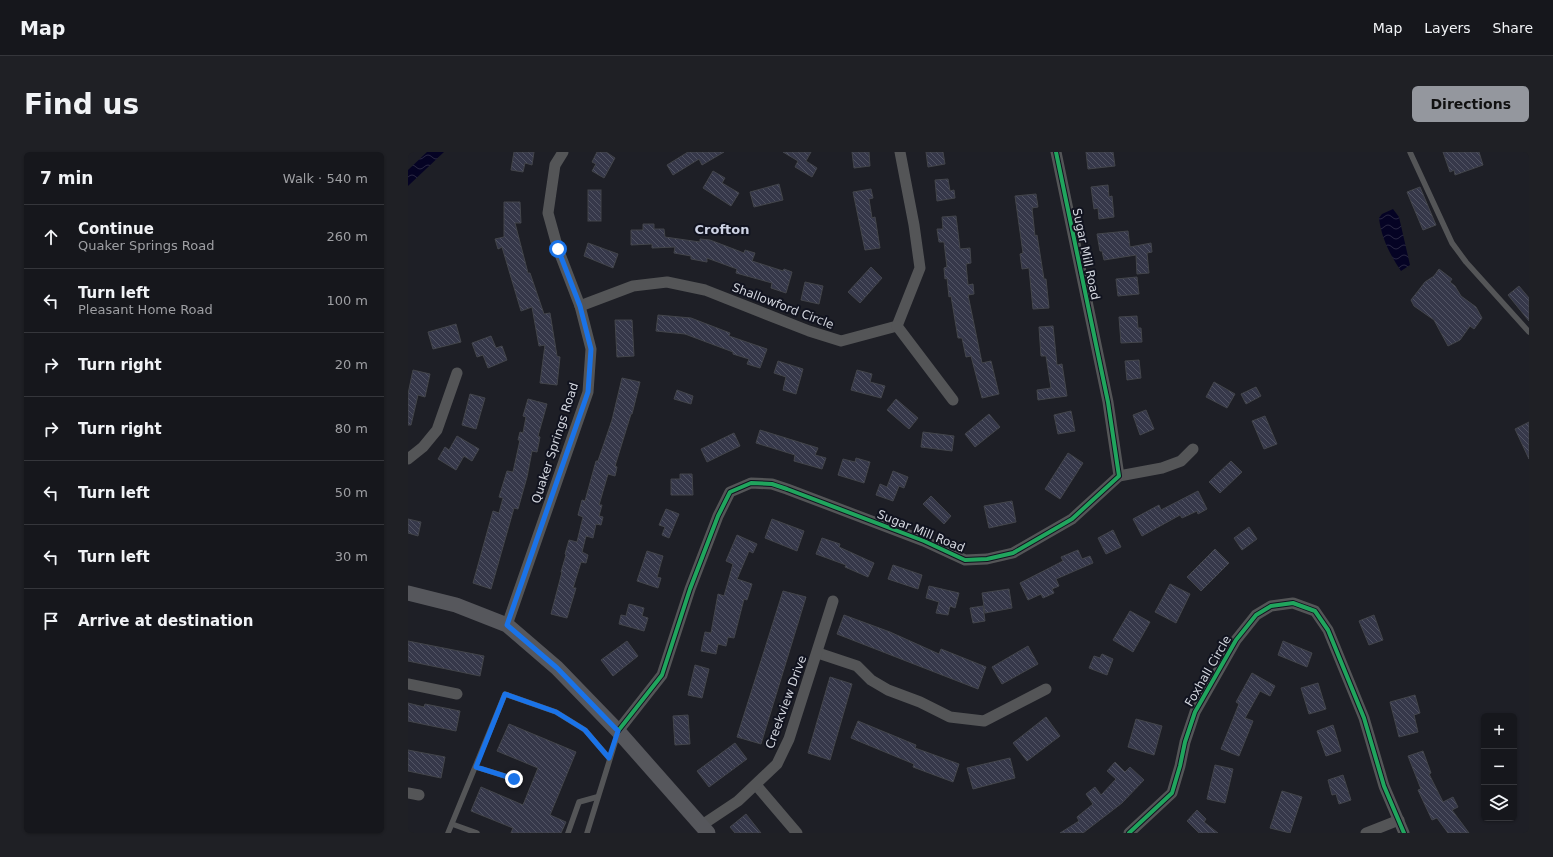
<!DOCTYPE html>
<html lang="en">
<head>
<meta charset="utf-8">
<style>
  :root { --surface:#16171c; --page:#1f2025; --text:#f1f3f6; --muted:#9e9fa3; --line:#35363b; --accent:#94979e }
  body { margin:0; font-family:"DejaVu Sans",sans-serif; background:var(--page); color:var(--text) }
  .controls { position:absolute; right:12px; bottom:12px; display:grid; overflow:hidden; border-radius:6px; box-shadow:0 1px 3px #0004 }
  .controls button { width:36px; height:36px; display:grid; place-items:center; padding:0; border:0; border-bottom:1px solid var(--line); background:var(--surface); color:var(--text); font:20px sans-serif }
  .stop { position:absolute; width:12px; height:12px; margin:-9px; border:3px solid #1a73e8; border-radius:50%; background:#fff }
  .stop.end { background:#1a73e8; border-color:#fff; box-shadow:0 1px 4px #0008 }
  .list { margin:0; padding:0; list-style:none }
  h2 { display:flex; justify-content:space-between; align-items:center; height:52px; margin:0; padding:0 16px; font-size:17px }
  h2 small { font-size:13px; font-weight:400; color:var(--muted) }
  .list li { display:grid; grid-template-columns:26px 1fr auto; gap:12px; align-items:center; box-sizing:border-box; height:64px; padding:0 16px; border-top:1px solid var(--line) }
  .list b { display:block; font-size:15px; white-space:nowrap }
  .list p { margin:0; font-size:13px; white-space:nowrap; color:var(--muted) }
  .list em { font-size:13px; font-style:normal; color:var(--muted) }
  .icon { flex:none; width:22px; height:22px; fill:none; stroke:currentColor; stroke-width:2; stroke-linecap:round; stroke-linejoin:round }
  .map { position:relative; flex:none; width:1121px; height:681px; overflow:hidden; border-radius:6px }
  header { display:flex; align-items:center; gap:24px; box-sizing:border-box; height:56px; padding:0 20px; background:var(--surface); border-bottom:1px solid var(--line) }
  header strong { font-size:19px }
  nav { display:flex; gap:22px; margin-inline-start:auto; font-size:14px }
  .intro { display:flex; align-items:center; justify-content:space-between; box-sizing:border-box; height:96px; padding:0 24px }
  h1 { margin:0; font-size:28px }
  .button { padding:10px 18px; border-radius:6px; background:var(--accent); color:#111; font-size:14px; font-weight:700 }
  main { display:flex; gap:24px; padding:0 24px }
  aside { flex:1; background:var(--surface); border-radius:6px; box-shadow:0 1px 3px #0004 }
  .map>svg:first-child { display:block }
</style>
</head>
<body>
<header>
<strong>Map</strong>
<nav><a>Map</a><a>Layers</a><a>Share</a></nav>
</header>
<div class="intro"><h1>Find us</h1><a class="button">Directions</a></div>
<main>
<aside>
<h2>7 min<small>Walk · 540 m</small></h2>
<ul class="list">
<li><svg class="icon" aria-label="ahead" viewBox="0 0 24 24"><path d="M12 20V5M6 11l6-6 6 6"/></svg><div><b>Continue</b><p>Quaker Springs Road</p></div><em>260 m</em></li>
<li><svg class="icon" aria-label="left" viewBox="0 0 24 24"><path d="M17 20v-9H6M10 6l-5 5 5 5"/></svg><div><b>Turn left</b><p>Pleasant Home Road</p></div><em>100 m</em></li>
<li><svg class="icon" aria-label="right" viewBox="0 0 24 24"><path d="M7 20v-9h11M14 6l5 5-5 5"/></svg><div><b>Turn right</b></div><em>20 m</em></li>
<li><svg class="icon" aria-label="right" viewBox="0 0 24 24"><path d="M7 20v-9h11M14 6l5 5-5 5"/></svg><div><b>Turn right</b></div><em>80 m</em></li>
<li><svg class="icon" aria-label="left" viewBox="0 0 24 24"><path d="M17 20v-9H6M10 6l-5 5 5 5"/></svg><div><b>Turn left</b></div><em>50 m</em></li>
<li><svg class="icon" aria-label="left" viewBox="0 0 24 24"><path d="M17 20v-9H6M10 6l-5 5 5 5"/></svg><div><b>Turn left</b></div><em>30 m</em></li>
<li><svg class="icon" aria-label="arrive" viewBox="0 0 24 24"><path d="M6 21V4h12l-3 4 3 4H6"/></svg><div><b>Arrive at destination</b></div></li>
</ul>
</aside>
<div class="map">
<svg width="1121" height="681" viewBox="0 0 1121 681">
  <defs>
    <pattern id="water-waves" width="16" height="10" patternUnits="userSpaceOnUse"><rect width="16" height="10" fill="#050324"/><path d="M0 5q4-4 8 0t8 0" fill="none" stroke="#292743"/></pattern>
    <pattern id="building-back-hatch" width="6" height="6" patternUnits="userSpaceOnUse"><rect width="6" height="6" fill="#36384a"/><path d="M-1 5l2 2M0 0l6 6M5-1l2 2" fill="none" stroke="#525464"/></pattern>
  </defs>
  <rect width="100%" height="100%" fill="#1e1f26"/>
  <g fill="url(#water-waves)">
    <path d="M 19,0 L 36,0 L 0,34 L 0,18 Z"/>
    <path d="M 985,57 L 991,65 L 1002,113 L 993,119 C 982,103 973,85 971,66 L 974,62 Z"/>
  </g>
  <g fill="url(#building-back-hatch)" stroke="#43454b">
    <path d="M 106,0 L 126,0 L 124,13 L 117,11 L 115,20 L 103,18 Z"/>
    <path d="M 189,0 L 198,0 L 207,6 L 196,26 L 184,19 L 188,12 L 184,10 Z"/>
    <path d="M 280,0 L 316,0 L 294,13 L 291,7 L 265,23 L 259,13 Z"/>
    <path d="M 375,0 L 403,0 L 398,9 L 409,16 L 404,25 L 387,15 L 390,9 Z"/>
    <path d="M 444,0 L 461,0 L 462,14 L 446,16 Z"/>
    <path d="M 518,0 L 535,0 L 537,12 L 520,15 Z"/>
    <path d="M 678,0 L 705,0 L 707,14 L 680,17 Z"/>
    <path d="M 1035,0 L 1071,0 L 1075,13 L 1047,23 L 1046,18 L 1042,20 Z"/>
    <path d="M 305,19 L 317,26 L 314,31 L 331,41 L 323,54 L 295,36 Z"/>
    <path d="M 540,27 L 542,39 L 546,38 L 547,46 L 529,49 L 527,28 Z"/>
    <path d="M 371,32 L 375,48 L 346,55 L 342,40 Z"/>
    <path d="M 700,33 L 701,45 L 704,44 L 706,65 L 691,67 L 690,56 L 686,57 L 683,35 Z"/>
    <path d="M 1012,35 L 1028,73 L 1015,78 L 999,40 Z"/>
    <path d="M 463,37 L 465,46 L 461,47 L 464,66 L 467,65 L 472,96 L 457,98 L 445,40 Z"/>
    <rect x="180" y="38" width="13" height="31"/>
    <path d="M 628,42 L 630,55 L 624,56 L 627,84 L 629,83 L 636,127 L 638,127 L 641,156 L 625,157 L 621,116 L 614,117 L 612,102 L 615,101 L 607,44 Z"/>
    <path d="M 96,50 L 112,50 L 113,71 L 107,71 L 120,121 L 122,121 L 136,162 L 142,161 L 149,204 L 152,205 L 149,233 L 132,231 L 137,193 L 131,194 L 124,155 L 113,159 L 94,95 L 90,97 L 87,87 L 96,85 Z"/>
    <path d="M 548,64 L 552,97 L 562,96 L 563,111 L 558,112 L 560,133 L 565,132 L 566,142 L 560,143 L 574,211 L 583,209 L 591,242 L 574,246 L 563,204 L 558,205 L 554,186 L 550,186 L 543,144 L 541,145 L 539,126 L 537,127 L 536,116 L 539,115 L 536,90 L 531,90 L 529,77 L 535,77 L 534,65 Z"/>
    <path d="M 235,72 L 246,72 L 246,77 L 256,77 L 257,85 L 292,90 L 292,87 L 302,88 L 336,101 L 337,98 L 347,101 L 344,109 L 375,119 L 376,117 L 384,120 L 378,141 L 363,136 L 364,131 L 328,121 L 329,117 L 299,106 L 299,110 L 283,107 L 283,104 L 266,101 L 267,95 L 244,96 L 244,92 L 223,93 L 223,78 L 235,78 Z"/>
    <path d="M 720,79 L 722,95 L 743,91 L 744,100 L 739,101 L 741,121 L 729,122 L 728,103 L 696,108 L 694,99 L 692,99 L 689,82 Z"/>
    <path d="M 180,91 L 210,102 L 205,116 L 176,104 Z"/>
    <path d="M 463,115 L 474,126 L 452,151 L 440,140 Z"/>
    <path d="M 1031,117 L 1044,127 L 1042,130 L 1047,134 L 1053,144 L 1068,155 L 1074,166 L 1066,177 L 1062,174 L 1052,188 L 1040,194 L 1026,168 L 1006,154 L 1003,148 L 1017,130 L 1026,124 Z"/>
    <path d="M 729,125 L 731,142 L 710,144 L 708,127 Z"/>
    <path d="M 397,130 L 415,134 L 411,152 L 393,148 Z"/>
    <path d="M 1111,134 L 1121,146 L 1121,169 L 1100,143 Z"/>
    <path d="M 250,163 L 283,166 L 322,181 L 321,184 L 359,197 L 352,216 L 339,212 L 341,207 L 325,202 L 325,200 L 277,182 L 248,179 Z"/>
    <path d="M 729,164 L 730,176 L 733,176 L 734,190 L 713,191 L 711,165 Z"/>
    <path d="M 207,168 L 224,168 L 226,204 L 209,205 Z"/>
    <path d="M 48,172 L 53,190 L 25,197 L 20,180 Z"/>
    <path d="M 645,174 L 649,213 L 654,212 L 659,244 L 630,248 L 629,238 L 643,236 L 638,204 L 633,204 L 631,175 Z"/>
    <path d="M 83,184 L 88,196 L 94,194 L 99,208 L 80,216 L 75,203 L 69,205 L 64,191 Z"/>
    <path d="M 731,208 L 733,226 L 719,228 L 717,209 Z"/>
    <path d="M 370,209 L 395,217 L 388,242 L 375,238 L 378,225 L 366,221 Z"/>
    <path d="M 5,218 L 22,222 L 17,245 L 10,243 L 3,273 L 0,273 L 0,242 Z"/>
    <path d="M 449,218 L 464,222 L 462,230 L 477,234 L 473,246 L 443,238 Z"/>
    <path d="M 214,226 L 232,230 L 224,262 L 223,262 L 207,314 L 209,315 L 207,324 L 200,322 L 191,353 L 194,353 L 191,364 L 195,365 L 193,373 L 188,372 L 185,386 L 178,384 L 174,400 L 180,403 L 178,411 L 173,410 L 165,436 L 168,436 L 159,466 L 143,462 L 154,420 L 153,420 L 158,403 L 157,402 L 161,388 L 169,390 L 175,365 L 170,363 L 174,348 L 177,349 L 188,309 L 190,309 L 204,268 Z"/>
    <path d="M 806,230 L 827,242 L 819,256 L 798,245 Z"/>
    <path d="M 848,235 L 853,244 L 838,252 L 833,242 Z"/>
    <path d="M 269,238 L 285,244 L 283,252 L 266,247 Z"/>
    <path d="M 62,242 L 77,246 L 68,277 L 54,273 Z"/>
    <path d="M 120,247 L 139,252 L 130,284 L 132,285 L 129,300 L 124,299 L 119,325 L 110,357 L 106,356 L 83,437 L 65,431 L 85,359 L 91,361 L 95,346 L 91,345 L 99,319 L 105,320 L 112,288 L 110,288 L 112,280 L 115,281 L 118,265 L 115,264 Z"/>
    <path d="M 488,247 L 510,266 L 501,277 L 479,258 Z"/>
    <path d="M 738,258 L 746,277 L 732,283 L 725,263 Z"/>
    <path d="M 663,259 L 667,279 L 650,282 L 646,263 Z"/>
    <path d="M 581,262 L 592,275 L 567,295 L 557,282 Z"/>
    <path d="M 857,264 L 869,292 L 856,297 L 844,269 Z"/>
    <path d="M 1121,270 L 1121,307 L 1107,277 Z"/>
    <path d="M 352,278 L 410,296 L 407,303 L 418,306 L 414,317 L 386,309 L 387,303 L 348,291 Z"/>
    <path d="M 515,280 L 546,284 L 544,299 L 513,295 Z"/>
    <path d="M 326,281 L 332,294 L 299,310 L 293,297 Z"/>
    <path d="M 49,284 L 71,297 L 64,309 L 56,304 L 48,318 L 30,307 L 37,295 L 41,298 Z"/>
    <path d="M 660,301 L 675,311 L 652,347 L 637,337 Z"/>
    <path d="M 448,306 L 462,310 L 456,331 L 430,323 L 435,307 L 447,310 Z"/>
    <path d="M 823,309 L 834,320 L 812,341 L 801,330 Z"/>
    <path d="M 485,319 L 500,325 L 496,336 L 491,334 L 485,349 L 468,343 L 472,332 L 479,335 Z"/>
    <path d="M 272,322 L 284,322 L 285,343 L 263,343 L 263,327 L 272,327 Z"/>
    <path d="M 790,339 L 799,357 L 790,362 L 789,359 L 774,366 L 772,363 L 734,384 L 725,367 L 751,353 L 753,358 Z"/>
    <path d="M 523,344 L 543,364 L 536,372 L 515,352 Z"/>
    <path d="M 604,349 L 608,370 L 581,376 L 576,354 Z"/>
    <path d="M 258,357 L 271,362 L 261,386 L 254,383 L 257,375 L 251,373 Z"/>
    <path d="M 0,367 L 13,370 L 10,384 L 0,381 Z"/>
    <path d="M 364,367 L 396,379 L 389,399 L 357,386 Z"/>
    <path d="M 841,375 L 849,387 L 834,398 L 826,386 Z"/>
    <path d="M 705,378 L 713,395 L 698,402 L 690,386 Z"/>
    <path d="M 329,383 L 349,392 L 345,401 L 341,399 L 329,427 L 344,432 L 339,448 L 336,447 L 326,486 L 320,485 L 318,494 L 310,492 L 308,502 L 293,499 L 297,480 L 303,481 L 310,442 L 316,444 L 325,412 L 318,409 Z"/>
    <path d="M 414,386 L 432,392 L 431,395 L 466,411 L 460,425 L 437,415 L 438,413 L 408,402 Z"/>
    <path d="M 807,397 L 821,411 L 793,439 L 779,425 Z"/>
    <path d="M 670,398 L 674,407 L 682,404 L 685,411 L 648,427 L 651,434 L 644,437 L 646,441 L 635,446 L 633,442 L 620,448 L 612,431 L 655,409 L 653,405 Z"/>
    <path d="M 239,399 L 255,404 L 249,425 L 253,426 L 250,436 L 229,429 Z"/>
    <path d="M 485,413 L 514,423 L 510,437 L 480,427 Z"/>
    <path d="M 762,432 L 782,442 L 768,471 L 747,460 Z"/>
    <path d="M 521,434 L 551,441 L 547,456 L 542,454 L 540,463 L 528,461 L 531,450 L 518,446 Z"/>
    <path d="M 601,437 L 604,456 L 577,461 L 574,441 Z"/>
    <path d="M 375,439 L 398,445 L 353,592 L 329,585 Z"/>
    <path d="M 221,452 L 236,456 L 234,464 L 240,466 L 236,479 L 211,472 L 213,463 L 218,464 Z"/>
    <path d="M 575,454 L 577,469 L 565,471 L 562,456 Z"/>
    <path d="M 722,459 L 742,470 L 725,500 L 705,488 Z"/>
    <path d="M 436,463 L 482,480 L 531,502 L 533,497 L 578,515 L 570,537 L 429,482 Z"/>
    <path d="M 966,463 L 975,488 L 961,493 L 951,469 Z"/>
    <path d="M 0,489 L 76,504 L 72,524 L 0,509 Z"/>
    <path d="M 219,489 L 230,504 L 205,524 L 193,508 Z"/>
    <path d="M 875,489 L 904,501 L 899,515 L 870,503 Z"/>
    <path d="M 620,494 L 630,512 L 594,532 L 584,515 Z"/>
    <path d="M 694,502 L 705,507 L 699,523 L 681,516 L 686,504 L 692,506 Z"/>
    <path d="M 287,513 L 301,517 L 294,546 L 280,543 Z"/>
    <path d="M 844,521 L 867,534 L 862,544 L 852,539 L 837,566 L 845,569 L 831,604 L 813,597 L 831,552 L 828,550 Z"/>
    <path d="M 422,525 L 444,532 L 422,608 L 400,601 Z"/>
    <path d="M 910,531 L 918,557 L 901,562 L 893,536 Z"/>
    <path d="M 1007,543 L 1012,561 L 1006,563 L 1010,580 L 991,585 L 982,550 Z"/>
    <path d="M 0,551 L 16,555 L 17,552 L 52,559 L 48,579 L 0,569 Z"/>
    <path d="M 280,563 L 282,592 L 267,593 L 265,564 Z"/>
    <path d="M 638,565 L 652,584 L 619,609 L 605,591 Z"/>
    <path d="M 728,567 L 754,574 L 746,603 L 720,595 Z"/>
    <path d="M 450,569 L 508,593 L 507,596 L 551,612 L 545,630 L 505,615 L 506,612 L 443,586 Z"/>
    <path d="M 101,572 L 168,600 L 142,663 L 158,670 L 153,681 L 103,681 L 105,676 L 63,659 L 73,635 L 115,653 L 130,616 L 89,599 Z"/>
    <path d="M 925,573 L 933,599 L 918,604 L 909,579 Z"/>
    <path d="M 327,591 L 339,607 L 301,635 L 289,619 Z"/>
    <path d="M 0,598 L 37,605 L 33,626 L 0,619 Z"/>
    <path d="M 1015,599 L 1023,621 L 1021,622 L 1035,650 L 1045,645 L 1050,655 L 1044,658 L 1061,681 L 1040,681 L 1029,666 L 1024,668 L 1010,638 L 1013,637 L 1000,604 Z"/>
    <path d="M 602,606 L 607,626 L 565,637 L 559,616 Z"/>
    <path d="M 707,610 L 717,620 L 722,615 L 736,628 L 714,651 L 675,681 L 652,681 L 671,669 L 669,665 L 685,652 L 678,642 L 687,635 L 693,643 L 708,627 L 699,619 Z"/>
    <path d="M 807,613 L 825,617 L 817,651 L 799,647 Z"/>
    <path d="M 935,623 L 943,648 L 931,652 L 928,642 L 924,643 L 920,628 Z"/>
    <path d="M 874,639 L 894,645 L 882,681 L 862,676 Z"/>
    <path d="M 789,658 L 798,667 L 796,670 L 810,681 L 791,681 L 779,669 Z"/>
    <path d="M 338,662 L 353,681 L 327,681 L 322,675 Z"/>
  </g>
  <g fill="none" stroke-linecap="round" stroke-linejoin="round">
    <g stroke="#545557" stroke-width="5.5">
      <path d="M 1002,0 L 1044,91 L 1058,110 L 1121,180"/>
      <path d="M 68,615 L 106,627"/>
      <path d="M 44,672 L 69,681"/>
      <path d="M 40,681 L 97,542 L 148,560 L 177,578 L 201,606"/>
      <path d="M 160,681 L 171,650 L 189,645"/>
      <path d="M 179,681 L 210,581"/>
    </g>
    <g stroke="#545557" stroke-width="11">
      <path d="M 172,154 L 225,134 L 259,130 L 297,138 L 401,179 L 433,189 L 489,174"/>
      <path d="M 489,174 L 512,116 L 506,73 L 492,0"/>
      <path d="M 489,174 L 545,248"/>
      <path d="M 0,307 L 15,295 L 29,278 L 49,221"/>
      <path d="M 711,324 L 754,316 L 773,309 L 785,297"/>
      <path d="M 99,473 L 180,240 L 183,197 L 172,154 L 150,97 L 140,61 L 147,13 L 155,0"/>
      <path d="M 410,501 L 449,514 L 463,528 L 480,538 L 512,550 L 542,565 L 576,569 L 638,537"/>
      <path d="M 0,532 L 49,542"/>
      <path d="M 210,579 L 254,523 L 282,437 L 310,364 L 322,340 L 343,331 L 364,332 L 379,337 L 516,389 L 557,408 L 579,407 L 605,401 L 664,367 L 711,324 L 700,250 L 648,0"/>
      <path d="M 348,633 L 389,681"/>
      <path d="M 0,641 L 11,643"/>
      <path d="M 294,673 L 330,649 L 369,612 L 381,587 L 425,449"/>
      <path d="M 721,681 L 764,641 L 772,614 L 777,590 L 787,560 L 828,488 L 848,463 L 863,454 L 885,451 L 907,459 L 920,478 L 956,566 L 976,634 L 996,681"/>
      <path d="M 958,681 L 991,668"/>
    </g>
    <path stroke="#56575c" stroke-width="15" d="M 0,441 L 48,453 L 99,473 L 149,516 L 210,579 L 300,681"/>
    <g stroke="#11131f" stroke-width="6">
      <g id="cycleway">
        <path d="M 210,579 L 254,523 L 282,437 L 310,364 L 322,340 L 343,331 L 364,332 L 379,337 L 516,389 L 557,408 L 579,407 L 605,401 L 664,367 L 711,324 L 700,250 L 648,0"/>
        <path d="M 721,681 L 764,641 L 772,614 L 777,590 L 787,560 L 828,488 L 848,463 L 863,454 L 885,451 L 907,459 L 920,478 L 956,566 L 976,634 L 996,681"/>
      </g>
    </g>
    <use href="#cycleway" stroke="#20a55d" stroke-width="4"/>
  </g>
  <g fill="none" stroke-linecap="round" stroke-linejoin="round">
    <path stroke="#1a73e8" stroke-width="5" d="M 106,627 L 68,615 L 97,542 L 148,560 L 177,578 L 201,606 L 210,579 L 149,516 L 99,473 L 180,240 L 183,197 L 172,154 L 150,97"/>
  </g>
  <g text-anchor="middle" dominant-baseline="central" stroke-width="4" stroke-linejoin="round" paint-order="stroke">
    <g font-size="12" fill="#d4d7df" stroke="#11131f">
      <text transform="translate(678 102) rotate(78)">Sugar Mill Road</text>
      <text transform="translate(375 154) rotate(21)">Shallowford Circle</text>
      <text transform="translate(147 291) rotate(-72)">Quaker Springs Road</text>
      <text transform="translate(513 379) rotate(22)">Sugar Mill Road</text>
      <text transform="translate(800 519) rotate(-60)">Foxhall Circle</text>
      <text transform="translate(378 550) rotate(-70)">Creekview Drive</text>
    </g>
    <g font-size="13" font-weight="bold" fill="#cdd2e3" stroke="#11131f">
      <text x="314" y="77">Crofton</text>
    </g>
  </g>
</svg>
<div class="controls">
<button>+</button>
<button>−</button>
<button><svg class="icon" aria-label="layers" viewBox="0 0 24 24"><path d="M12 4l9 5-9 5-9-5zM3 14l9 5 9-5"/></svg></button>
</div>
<div class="stop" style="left:150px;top:97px"></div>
<div class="stop end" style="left:106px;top:627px"></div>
</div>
</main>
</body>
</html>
